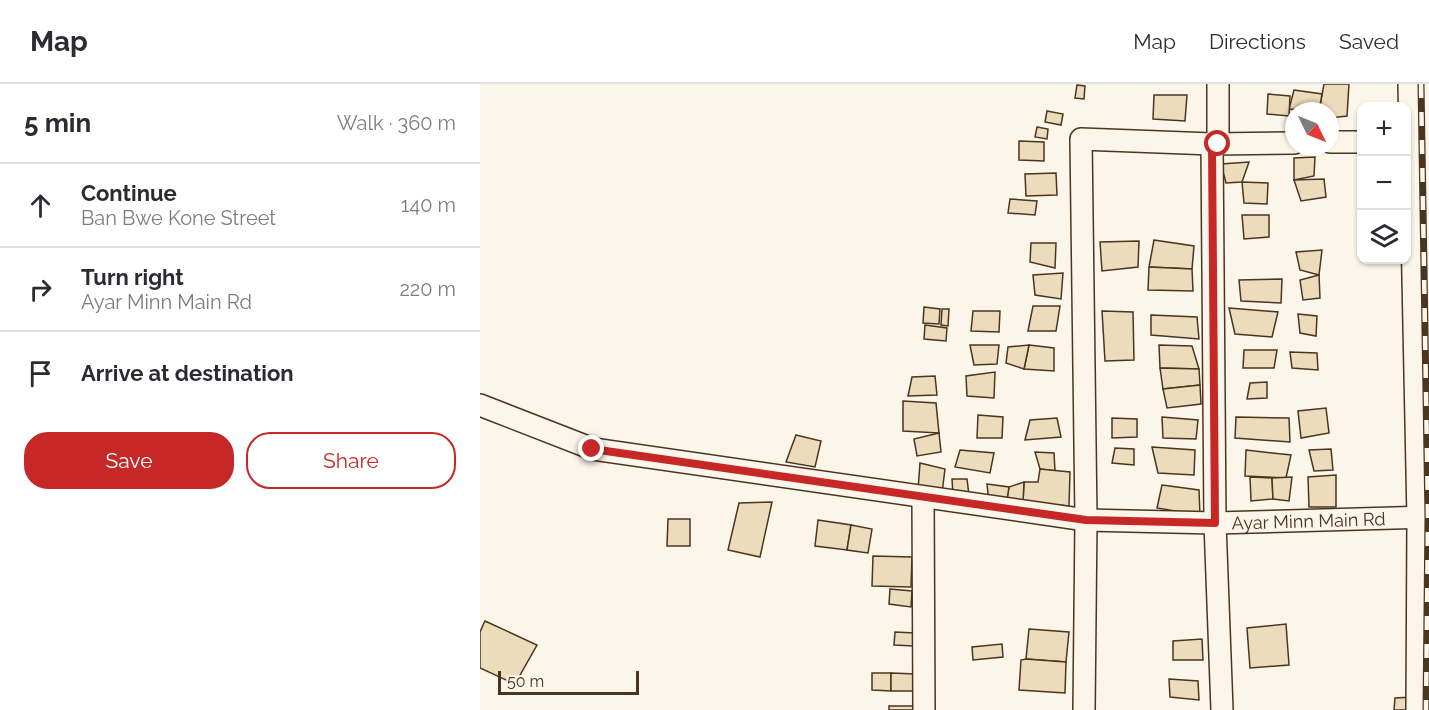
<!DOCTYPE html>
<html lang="en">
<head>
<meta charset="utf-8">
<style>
  :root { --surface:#fff; --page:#f7f7f7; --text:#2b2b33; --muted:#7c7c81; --line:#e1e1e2; --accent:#c62828 }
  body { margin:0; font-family:Raleway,sans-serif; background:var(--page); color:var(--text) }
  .controls { position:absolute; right:18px; top:18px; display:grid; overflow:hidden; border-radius:12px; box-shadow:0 2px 4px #0004 }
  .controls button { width:54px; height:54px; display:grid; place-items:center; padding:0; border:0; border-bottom:2px solid var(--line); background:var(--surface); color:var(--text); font:30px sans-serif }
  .compass { position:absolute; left:805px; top:18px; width:54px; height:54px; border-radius:50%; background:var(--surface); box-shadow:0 2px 4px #0004; rotate:133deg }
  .scale { position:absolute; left:18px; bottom:15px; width:141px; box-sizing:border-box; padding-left:6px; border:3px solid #4a3520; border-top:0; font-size:16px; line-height:21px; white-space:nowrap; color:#4a3520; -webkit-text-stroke:4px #fbf6e9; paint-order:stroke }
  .stop { position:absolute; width:18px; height:18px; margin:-14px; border:4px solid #c62828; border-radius:50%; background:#fff }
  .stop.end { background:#c62828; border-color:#fff; box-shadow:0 2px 6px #0008 }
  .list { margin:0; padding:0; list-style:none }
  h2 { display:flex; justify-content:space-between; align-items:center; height:78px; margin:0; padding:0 24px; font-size:26px }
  h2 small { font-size:20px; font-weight:400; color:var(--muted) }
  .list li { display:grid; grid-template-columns:39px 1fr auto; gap:18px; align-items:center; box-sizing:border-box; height:84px; padding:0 24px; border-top:2px solid var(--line) }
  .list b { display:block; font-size:22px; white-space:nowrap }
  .list p { margin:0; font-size:20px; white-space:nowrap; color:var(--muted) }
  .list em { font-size:20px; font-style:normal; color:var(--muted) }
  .actions { display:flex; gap:12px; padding:18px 24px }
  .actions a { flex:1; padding:14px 0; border:2px solid var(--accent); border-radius:24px; text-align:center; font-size:21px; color:var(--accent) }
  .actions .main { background:var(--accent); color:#fff }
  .icon { flex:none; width:33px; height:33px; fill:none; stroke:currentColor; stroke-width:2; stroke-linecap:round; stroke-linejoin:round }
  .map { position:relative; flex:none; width:949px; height:626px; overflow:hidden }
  header { display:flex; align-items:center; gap:36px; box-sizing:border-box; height:84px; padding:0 30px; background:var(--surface); border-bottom:2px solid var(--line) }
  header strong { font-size:28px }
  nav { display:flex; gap:33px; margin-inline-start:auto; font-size:21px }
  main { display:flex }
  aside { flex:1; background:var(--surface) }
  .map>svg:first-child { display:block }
</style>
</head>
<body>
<header>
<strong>Map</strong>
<nav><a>Map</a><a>Directions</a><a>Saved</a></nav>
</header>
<main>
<aside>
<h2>5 min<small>Walk · 360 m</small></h2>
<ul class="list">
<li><svg class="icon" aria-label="ahead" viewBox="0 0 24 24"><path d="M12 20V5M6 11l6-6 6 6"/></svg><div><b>Continue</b><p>Ban Bwe Kone Street</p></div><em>140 m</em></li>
<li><svg class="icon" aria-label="right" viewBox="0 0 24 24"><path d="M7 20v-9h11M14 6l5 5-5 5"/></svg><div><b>Turn right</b><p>Ayar Minn Main Rd</p></div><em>220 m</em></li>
<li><svg class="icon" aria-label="arrive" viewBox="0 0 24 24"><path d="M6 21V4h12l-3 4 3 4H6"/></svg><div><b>Arrive at destination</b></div></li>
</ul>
<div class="actions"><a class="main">Save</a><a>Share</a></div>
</aside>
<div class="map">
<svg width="949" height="626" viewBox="0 0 949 626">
  <rect width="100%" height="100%" fill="#fbf6e9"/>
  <g fill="#ecdcbc" stroke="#4a3520" stroke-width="1.5">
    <path d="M 844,0 L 869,0 L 867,32 L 850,34 L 850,27 L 839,27 Z"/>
    <path d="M 597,1 L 605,2 L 604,15 L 595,14 Z"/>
    <path d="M 814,6 L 842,10 L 839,27 L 809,25 Z"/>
    <path d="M 788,10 L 810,12 L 809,32 L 787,30 Z"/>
    <path d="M 674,11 L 707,11 L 705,37 L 673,35 Z"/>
    <path d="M 567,27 L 583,30 L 581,41 L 565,38 Z"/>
    <path d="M 557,43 L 568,45 L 567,55 L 555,53 Z"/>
    <path d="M 539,57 L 564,58 L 564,77 L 539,76 Z"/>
    <path d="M 835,73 L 834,92 L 814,96 L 814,74 Z"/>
    <path d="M 769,78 L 762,98 L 746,99 L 741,80 Z"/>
    <path d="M 576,89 L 577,111 L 546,112 L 545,90 Z"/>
    <path d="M 844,95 L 846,113 L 821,117 L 814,96 Z"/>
    <path d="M 762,98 L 788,99 L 787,120 L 764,119 Z"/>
    <path d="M 530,115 L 557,117 L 555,131 L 528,129 Z"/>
    <path d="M 762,131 L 789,131 L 789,153 L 764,155 Z"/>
    <path d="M 674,156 L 714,162 L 712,185 L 669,183 Z"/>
    <path d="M 659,157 L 658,183 L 622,187 L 620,158 Z"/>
    <path d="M 551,159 L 576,159 L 575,184 L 550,178 Z"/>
    <path d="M 842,166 L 839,191 L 820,186 L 816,168 Z"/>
    <path d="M 669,183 L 712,185 L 713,207 L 668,206 Z"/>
    <path d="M 583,189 L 581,215 L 555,211 L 553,191 Z"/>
    <path d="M 839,191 L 840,214 L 823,216 L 820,196 Z"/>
    <path d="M 802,195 L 801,219 L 761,217 L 759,196 Z"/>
    <path d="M 553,222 L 580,222 L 576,247 L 548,247 Z"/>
    <path d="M 444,223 L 460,225 L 459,240 L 443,239 Z"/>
    <path d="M 749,224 L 798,228 L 792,253 L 755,250 Z"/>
    <path d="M 462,225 L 469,225 L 468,242 L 461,241 Z"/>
    <path d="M 493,227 L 520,227 L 519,248 L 491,247 Z"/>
    <path d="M 622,227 L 653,228 L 654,276 L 625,277 Z"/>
    <path d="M 818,230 L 837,232 L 836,252 L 820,249 Z"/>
    <path d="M 671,231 L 717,233 L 719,255 L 671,251 Z"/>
    <path d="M 445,241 L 467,244 L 466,257 L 444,255 Z"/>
    <path d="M 490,261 L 519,261 L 517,280 L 494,281 Z"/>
    <path d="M 549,261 L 574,264 L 574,287 L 544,285 Z"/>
    <path d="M 549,261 L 544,285 L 526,279 L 528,263 Z"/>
    <path d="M 679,261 L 712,262 L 719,285 L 680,284 Z"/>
    <path d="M 764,266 L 797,266 L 794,284 L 763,284 Z"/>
    <path d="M 810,268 L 837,269 L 838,286 L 812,284 Z"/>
    <path d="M 680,284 L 719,285 L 720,301 L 683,305 Z"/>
    <path d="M 515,288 L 514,314 L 487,312 L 486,292 Z"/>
    <path d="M 455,292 L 457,311 L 428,312 L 432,293 Z"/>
    <path d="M 787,298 L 787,314 L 767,315 L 770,299 Z"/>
    <path d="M 720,301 L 721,320 L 687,324 L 683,305 Z"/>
    <path d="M 423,317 L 456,319 L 459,349 L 423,347 Z"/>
    <path d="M 846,324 L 849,349 L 821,354 L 818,327 Z"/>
    <path d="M 498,331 L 523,333 L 522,354 L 497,354 Z"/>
    <path d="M 682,333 L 718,336 L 716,355 L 683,354 Z"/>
    <path d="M 756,333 L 809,334 L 810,358 L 755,354 Z"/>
    <path d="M 577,334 L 581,353 L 545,356 L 550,336 Z"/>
    <path d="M 632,334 L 657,335 L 657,353 L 632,354 Z"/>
    <path d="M 459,349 L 461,368 L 437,372 L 434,355 Z"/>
    <path d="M 316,351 L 341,357 L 335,383 L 306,378 Z"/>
    <path d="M 672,363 L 715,366 L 714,391 L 678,389 Z"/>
    <path d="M 635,364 L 654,365 L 654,381 L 632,379 Z"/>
    <path d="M 851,365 L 853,386 L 834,387 L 829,366 Z"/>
    <path d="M 480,366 L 514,369 L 510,389 L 475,383 Z"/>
    <path d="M 766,366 L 811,371 L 806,394 L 765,392 Z"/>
    <path d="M 555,368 L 574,369 L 575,387 L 560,385 Z"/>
    <path d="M 440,379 L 465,385 L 462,409 L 438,406 Z"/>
    <path d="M 560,385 L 590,388 L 589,422 L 543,418 L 544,398 L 558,398 Z"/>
    <path d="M 856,391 L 856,423 L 829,423 L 828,393 Z"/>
    <path d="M 770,393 L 792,394 L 793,415 L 771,417 Z"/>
    <path d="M 812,393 L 809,417 L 793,415 L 792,394 Z"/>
    <path d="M 472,395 L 487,395 L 489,411 L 473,411 Z"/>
    <path d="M 544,398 L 543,418 L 526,422 L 529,403 Z"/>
    <path d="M 507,400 L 529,403 L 526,422 L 509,419 Z"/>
    <path d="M 682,401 L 719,406 L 720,431 L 677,424 Z"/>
    <path d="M 292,418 L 280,473 L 248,466 L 259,419 Z"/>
    <path d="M 188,435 L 210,435 L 210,462 L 187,462 Z"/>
    <path d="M 338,436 L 371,441 L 367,466 L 335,462 Z"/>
    <path d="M 371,441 L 392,445 L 388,469 L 367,466 Z"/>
    <path d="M 393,472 L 432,473 L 431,503 L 392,502 Z"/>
    <path d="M 410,505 L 432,507 L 431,523 L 409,520 Z"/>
    <path d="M 5,537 L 57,561 L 35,600 L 0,584 L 0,548 Z"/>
    <path d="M 806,540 L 809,581 L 770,584 L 767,544 Z"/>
    <path d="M 549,545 L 589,548 L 586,578 L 546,575 Z"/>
    <path d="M 415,548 L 435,549 L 434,562 L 414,561 Z"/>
    <path d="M 722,555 L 723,576 L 693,576 L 693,557 Z"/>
    <path d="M 522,560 L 523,573 L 493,576 L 492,563 Z"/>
    <path d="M 546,575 L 586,578 L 585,609 L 539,606 L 541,576 Z"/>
    <path d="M 392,589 L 411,589 L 411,607 L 392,606 Z"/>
    <path d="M 411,589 L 436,590 L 435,607 L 411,607 Z"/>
    <path d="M 689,595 L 718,597 L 719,616 L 690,613 Z"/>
    <path d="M 933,613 L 933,626 L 914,626 L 915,614 Z"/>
    <rect x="409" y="622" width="27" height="4"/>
  </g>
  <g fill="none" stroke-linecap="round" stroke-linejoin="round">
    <g stroke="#4a3520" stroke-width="24">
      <g id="minor">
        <path d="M 929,0 L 938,435 L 937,626"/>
        <path d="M 850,58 L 882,58"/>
        <path d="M 732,60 L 735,439 L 742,626"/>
        <path d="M 738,60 L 738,0"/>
        <path id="s1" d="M 0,321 L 113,365 L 606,436 L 735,439 L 949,433"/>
        <path d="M 443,413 L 444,626"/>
        <path d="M 604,626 L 606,436 L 601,55 L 732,60 L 814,59"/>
      </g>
    </g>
    <use href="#minor" stroke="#fbf6e9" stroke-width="21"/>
    <g stroke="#4a3520" stroke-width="7">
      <path id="rail" d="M 941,0 L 948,433 L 946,626"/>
    </g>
    <use href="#rail" stroke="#fbf6e9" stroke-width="4.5" stroke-dasharray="14" stroke-linecap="butt"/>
  </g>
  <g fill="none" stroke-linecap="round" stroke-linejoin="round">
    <path stroke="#c62828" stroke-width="8" d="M 112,365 L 606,436 L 735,439 L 732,60 L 738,60"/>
  </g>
  <g text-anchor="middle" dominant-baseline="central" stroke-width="4.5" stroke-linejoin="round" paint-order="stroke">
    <g font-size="18" fill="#4a3520" stroke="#fbf6e9">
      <text stroke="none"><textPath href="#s1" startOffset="842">Ayar Minn Main Rd</textPath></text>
    </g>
  </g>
</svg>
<div class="controls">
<button>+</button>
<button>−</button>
<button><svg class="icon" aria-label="layers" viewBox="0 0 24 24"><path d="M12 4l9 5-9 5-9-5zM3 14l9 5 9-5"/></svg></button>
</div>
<svg class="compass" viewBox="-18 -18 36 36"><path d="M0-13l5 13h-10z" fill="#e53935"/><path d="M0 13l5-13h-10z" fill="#7c7c81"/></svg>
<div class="scale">50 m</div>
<div class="stop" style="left:738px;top:60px"></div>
<div class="stop end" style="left:112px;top:365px"></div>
</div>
</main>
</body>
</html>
